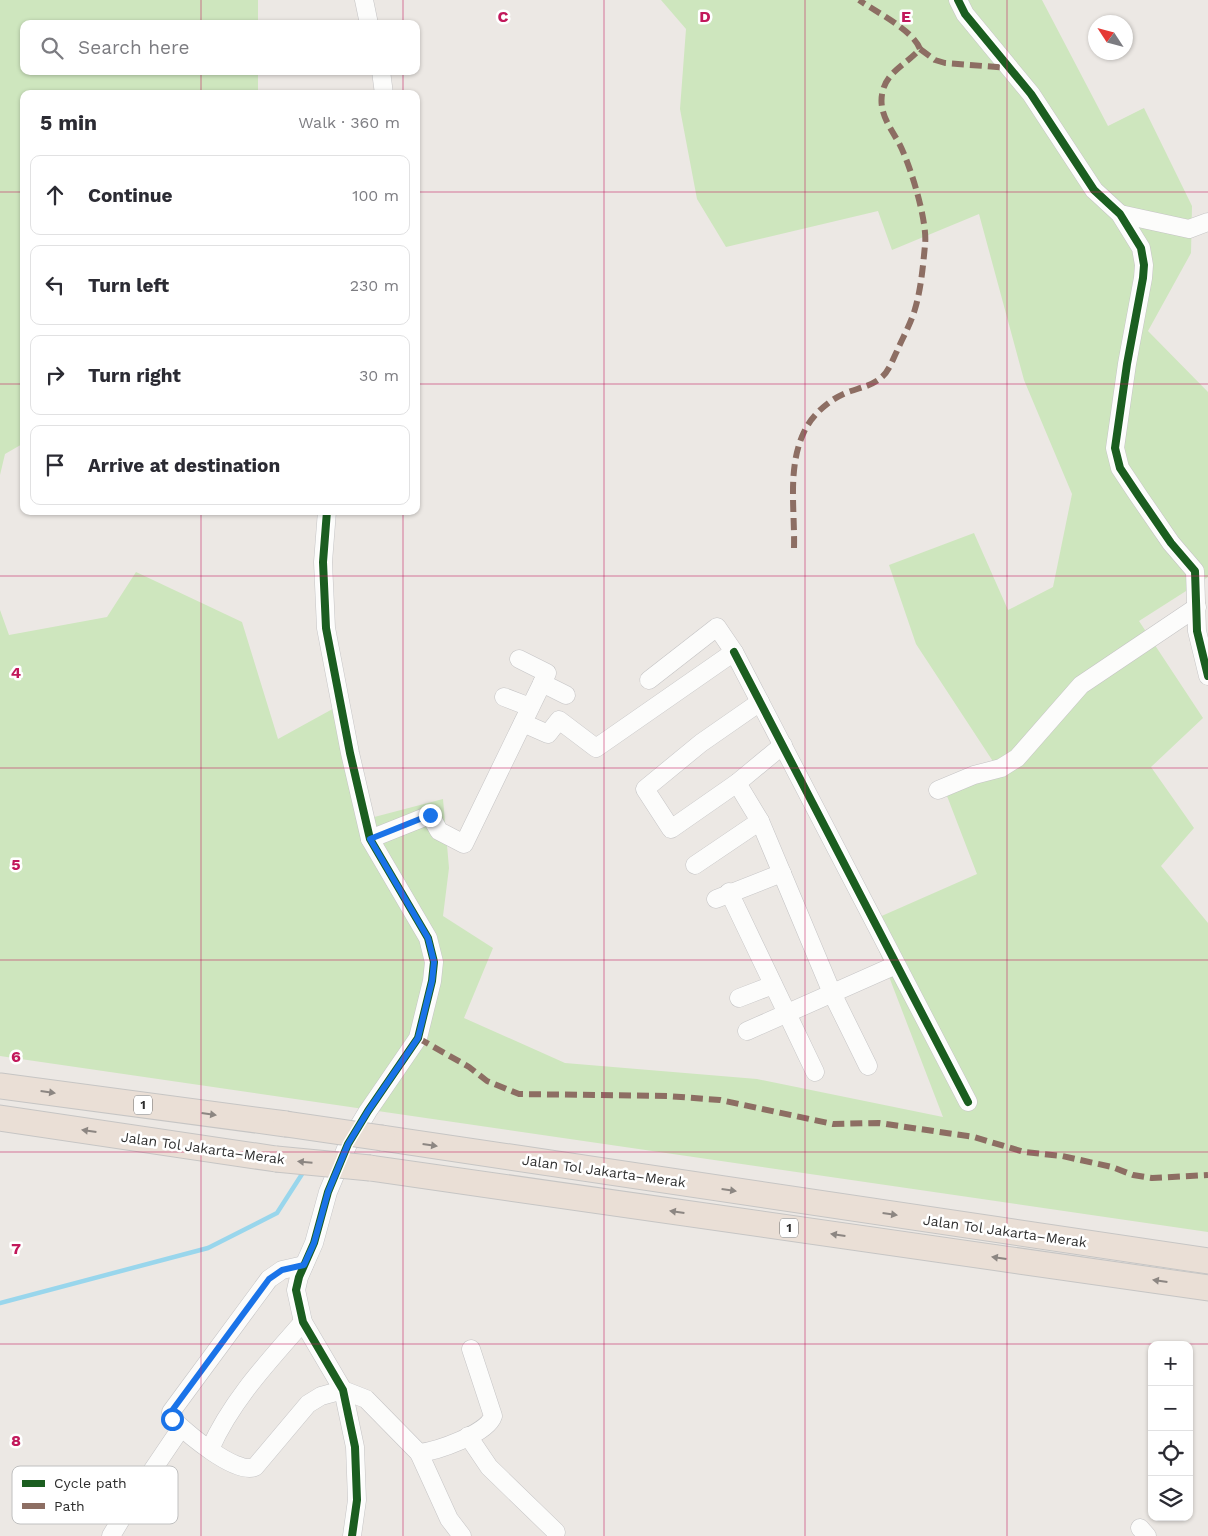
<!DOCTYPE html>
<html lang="en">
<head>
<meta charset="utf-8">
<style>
  :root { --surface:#fff; --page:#f2f2f3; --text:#2b2b33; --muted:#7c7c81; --line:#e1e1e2 }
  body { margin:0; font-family:"Work Sans",sans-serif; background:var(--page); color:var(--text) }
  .controls { position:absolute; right:15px; bottom:15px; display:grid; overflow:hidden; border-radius:10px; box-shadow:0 1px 4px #0004 }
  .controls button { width:45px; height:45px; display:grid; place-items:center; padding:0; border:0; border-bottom:1px solid var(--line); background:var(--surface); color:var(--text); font:25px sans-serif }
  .compass { position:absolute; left:1088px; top:15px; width:45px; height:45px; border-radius:50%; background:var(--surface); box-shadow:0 1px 4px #0004; rotate:306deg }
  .stop { position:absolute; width:15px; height:15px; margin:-11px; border:4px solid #1a73e8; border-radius:50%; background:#fff }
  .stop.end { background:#1a73e8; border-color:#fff; box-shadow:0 1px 5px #0008 }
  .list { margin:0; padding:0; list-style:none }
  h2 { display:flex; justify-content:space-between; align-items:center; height:65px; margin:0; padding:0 20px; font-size:21px }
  h2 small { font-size:16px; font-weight:400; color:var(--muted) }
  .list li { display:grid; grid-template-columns:32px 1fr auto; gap:15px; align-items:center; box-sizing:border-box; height:80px; margin:0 10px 10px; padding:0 10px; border:1px solid var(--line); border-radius:10px }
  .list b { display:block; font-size:19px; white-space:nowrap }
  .list em { font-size:16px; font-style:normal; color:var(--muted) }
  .icon { flex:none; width:28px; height:28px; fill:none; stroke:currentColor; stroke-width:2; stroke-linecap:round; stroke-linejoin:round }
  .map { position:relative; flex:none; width:1208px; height:1536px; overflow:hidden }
  .search { position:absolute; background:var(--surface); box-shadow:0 1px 4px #0004; left:20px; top:20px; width:400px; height:55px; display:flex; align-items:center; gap:12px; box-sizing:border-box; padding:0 18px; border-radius:10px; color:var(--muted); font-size:19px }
  .panel { position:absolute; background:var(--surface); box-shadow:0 1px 4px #0004; left:20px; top:90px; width:400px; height:425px; border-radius:10px }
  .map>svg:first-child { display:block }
</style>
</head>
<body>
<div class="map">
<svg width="1208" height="1536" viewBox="0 0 1208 1536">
  <rect width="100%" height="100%" fill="#ece8e4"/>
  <g fill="#cee6be">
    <path d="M 0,0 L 258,0 L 258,24 L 24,24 L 24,71 L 258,71 L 258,94 L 24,94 L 24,443 L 5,454 L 0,475 Z"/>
    <path d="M 661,0 L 1042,0 L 1108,126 L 1144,108 L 1192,206 L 1191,253 L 1148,331 L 1208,392 L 1208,577 L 1139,621 L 1203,718 L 1151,767 L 1194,828 L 1161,866 L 1208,923 L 1208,1232 L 0,1056 L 0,610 L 9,635 L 107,617 L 136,572 L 242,622 L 278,739 L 338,706 L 359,821 L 443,799 L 449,868 L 443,916 L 493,948 L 464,1018 L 565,1063 L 757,1079 L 943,1117 L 868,922 L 977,874 L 947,796 L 996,766 L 916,644 L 889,565 L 974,533 L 1008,610 L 1053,587 L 1072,494 L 1024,380 L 979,214 L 892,250 L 878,211 L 726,247 L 697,199 L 680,109 L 686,29 Z"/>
  </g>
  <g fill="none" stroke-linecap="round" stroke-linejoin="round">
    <path stroke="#99d6ec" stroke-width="4.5" d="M 0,1303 L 208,1248 L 277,1213 L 304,1171"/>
    <g stroke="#c5c4c5" stroke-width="19">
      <g id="minor">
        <path d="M 364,0 L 369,24"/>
        <path d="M 958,0 L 965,14 L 1031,94 L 1094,190 L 1120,214 L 1141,248 L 1144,265 L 1143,278 L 1127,364 L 1115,448 L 1120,468 L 1138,495 L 1171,543 L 1195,571 L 1197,631 L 1208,676"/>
        <path d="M 381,71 L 384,94"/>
        <path d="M 1120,214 L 1189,229 L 1208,222"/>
        <path d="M 327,511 L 323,562 L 326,628 L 350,753 L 370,839 L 428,938 L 434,962 L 432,981 L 418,1038 L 368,1111 L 348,1144 L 328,1192 L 314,1243 L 299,1277 L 296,1290 L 303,1322 L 343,1390 L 355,1447 L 357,1500 L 352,1536"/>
        <path d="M 734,652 L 968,1102"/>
        <path d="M 542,683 L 566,695"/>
        <path d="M 504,697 L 530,707"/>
        <path d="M 760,702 L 701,743 L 645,789 L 671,829 L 737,783 L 783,745"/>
        <path d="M 523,723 L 548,734 L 559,720 L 596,748 L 734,652 L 717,627 L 649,680"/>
        <path d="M 737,783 L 760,821 L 832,993 L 868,1066"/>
        <path d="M 938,790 L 974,775 L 1001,768 L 1017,758 L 1081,685 L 1197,607"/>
        <path d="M 370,839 L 430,815 L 439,831 L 464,844 L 547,673 L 519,659"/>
        <path d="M 695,865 L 760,821"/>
        <path d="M 729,892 L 815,1072"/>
        <path d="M 716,899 L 782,873"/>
        <path d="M 739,998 L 773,985"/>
        <path d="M 747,1031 L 896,965"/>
        <path d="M 304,1265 L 282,1270 L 269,1279 L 171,1412 L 172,1419 C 187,1433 235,1475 255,1467 L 308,1404 L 321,1396 L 343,1390 L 366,1399 L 419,1453 C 437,1451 487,1434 493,1416 L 471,1349"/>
        <path d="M 468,1436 L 489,1467 L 556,1532"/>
        <path d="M 210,1449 C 232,1400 268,1362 303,1322"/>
        <path d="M 419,1453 L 449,1519 L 462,1536"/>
        <path d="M 1140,1528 L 1147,1536"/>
        <path d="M 111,1536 L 135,1496 L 181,1428"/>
      </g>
    </g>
    <g stroke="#c6c5c4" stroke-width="27">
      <g id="highway">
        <path d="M 0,1086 L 286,1124"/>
        <path d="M 0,1118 L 276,1159"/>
        <path d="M 382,1138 L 1208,1261"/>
        <path d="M 370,1168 L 1208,1288"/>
      </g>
    </g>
    <use href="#minor" stroke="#fcfcfb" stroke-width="18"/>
    <use href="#highway" stroke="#eadfd6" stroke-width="25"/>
    <g stroke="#c6c5c4" stroke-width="27" stroke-linecap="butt">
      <g id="highway-bridge">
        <path d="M 286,1124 L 382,1138"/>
        <path d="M 276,1159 L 370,1168"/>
      </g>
    </g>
    <use href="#highway-bridge" stroke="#eadfd6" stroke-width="25"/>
    <g stroke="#8d6e63" stroke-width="6" stroke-dasharray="12 6" stroke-linecap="butt">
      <path d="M 920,49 L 935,60 L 945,63 L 1009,68"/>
      <path d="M 794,548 C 795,510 787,468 804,432 C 812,414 832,397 851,391 C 863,387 873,385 882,377 C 889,371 893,359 897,351 C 903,337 911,323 915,309 C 921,289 923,266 925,245 C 928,222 910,164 899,143 C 890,127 877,111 883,90 C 888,71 908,63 920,49 C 913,30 876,12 859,0"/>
      <path d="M 418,1038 L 469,1067 L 487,1081 L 519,1094 L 667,1096 L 720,1100 L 833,1124 L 879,1123 L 974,1137 L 1024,1152 L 1062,1156 L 1112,1167 L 1133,1175 L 1152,1178 L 1208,1175"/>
    </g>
    <g stroke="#fff" stroke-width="11">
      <g id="cycleway">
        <path d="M 958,0 L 965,14 L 1031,94 L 1094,190 L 1120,214 L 1141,248 L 1144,265 L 1143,278 L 1127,364 L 1115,448 L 1120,468 L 1138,495 L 1171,543 L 1195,571 L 1197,631 L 1208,676"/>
        <path d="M 327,511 L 323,562 L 326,628 L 350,753 L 370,839 L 428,938 L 434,962 L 432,981 L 418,1038 L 368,1111 L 348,1144 L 328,1192 L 314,1243 L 299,1277 L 296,1290 L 303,1322 L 343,1390 L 355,1447 L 357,1500 L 352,1536"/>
        <path d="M 734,652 L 968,1102"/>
      </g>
    </g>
    <use href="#cycleway" stroke="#1b5e20" stroke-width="8"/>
  </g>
  <defs><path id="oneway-solid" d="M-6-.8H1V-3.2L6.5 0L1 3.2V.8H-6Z" transform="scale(1.25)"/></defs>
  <g fill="#8c8682">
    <use href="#oneway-solid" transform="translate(48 1092) rotate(8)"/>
    <use href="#oneway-solid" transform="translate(209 1114) rotate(8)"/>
    <use href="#oneway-solid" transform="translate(89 1131) rotate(-172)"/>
    <use href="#oneway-solid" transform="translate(430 1145) rotate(8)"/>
    <use href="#oneway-solid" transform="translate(305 1162) rotate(-175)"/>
    <use href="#oneway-solid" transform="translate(729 1190) rotate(8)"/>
    <use href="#oneway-solid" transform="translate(677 1212) rotate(-172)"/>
    <use href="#oneway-solid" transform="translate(890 1214) rotate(8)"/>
    <use href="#oneway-solid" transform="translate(838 1235) rotate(-172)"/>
    <use href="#oneway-solid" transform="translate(999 1258) rotate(-172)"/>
    <use href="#oneway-solid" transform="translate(1160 1281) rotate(-172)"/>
  </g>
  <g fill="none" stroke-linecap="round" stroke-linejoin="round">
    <path stroke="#1a73e8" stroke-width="6" d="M 172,1419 L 171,1412 L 269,1279 L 282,1270 L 304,1265 L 314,1243 L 328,1192 L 348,1144 L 368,1111 L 418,1038 L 432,981 L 434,962 L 428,938 L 370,839 L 430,815"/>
  </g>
  <path fill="none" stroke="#c2185b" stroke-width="1" stroke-opacity="0.55" d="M 201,0 L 201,24M 403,0 L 403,24M 604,0 L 604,1536M 805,0 L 805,1536M 1007,0 L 1007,1536M 201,71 L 201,94M 403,71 L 403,94M 0,192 L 24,192M 416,192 L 1208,192M 0,384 L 24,384M 416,384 L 1208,384M 201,511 L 201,1536M 403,511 L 403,1536M 0,576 L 1208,576M 0,768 L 1208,768M 0,960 L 1208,960M 0,1152 L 1208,1152M 0,1344 L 1208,1344"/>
  <g text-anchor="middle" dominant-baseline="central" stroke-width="5" stroke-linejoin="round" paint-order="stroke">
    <g fill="#fff" stroke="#6d6d6d" stroke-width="1">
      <rect x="134" y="1095.5" width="18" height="19" rx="4"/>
      <rect x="780" y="1218.5" width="18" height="19" rx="4"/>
    </g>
    <g font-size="12" font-weight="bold" fill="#2e2e2e">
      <text x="143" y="1105">1</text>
      <text x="789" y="1228">1</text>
    </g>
    <g font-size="14" fill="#2e2e2e" stroke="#fff">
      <text transform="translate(203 1148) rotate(8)">Jalan Tol Jakarta–Merak</text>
      <text transform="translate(604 1171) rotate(8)">Jalan Tol Jakarta–Merak</text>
      <text transform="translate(1005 1231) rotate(8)">Jalan Tol Jakarta–Merak</text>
    </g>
  </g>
  <rect x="12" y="1466" width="166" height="58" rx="8" fill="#fff" stroke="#c0c0c0" stroke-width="1"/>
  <rect x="22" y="1480" width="23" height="7" fill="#1b5e20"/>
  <rect x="22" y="1503" width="23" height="6" fill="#8d6e63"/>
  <g font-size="14" fill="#2e2e2e">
    <text x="54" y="1488">Cycle path</text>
    <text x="54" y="1511">Path</text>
  </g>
  <g font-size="16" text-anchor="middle" font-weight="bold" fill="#c2185b" stroke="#fff" stroke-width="5" stroke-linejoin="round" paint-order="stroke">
    <text x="503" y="22">C</text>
    <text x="705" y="22">D</text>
    <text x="906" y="22">E</text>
    <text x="16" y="678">4</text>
    <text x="16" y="870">5</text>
    <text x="16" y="1062">6</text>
    <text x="16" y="1254">7</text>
    <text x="16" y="1446">8</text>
  </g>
</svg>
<div class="controls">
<button>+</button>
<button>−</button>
<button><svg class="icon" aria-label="locate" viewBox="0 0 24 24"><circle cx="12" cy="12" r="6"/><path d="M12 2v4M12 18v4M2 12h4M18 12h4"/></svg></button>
<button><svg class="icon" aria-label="layers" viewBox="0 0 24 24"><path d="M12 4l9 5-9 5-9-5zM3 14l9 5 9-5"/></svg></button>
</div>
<svg class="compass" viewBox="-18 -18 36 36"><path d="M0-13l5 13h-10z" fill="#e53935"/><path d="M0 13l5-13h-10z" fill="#7c7c81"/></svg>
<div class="stop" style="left:172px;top:1419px"></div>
<div class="stop end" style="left:430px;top:815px"></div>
<div class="search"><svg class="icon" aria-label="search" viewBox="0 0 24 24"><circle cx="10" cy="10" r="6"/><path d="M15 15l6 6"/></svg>Search here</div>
<section class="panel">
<h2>5 min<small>Walk · 360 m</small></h2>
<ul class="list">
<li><svg class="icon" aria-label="ahead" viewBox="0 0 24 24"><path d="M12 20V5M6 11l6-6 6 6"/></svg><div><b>Continue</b></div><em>100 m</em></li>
<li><svg class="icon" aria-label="left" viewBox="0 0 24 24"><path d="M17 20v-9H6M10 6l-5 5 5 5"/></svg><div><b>Turn left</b></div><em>230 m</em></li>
<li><svg class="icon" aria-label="right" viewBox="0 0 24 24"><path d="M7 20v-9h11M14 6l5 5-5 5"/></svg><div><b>Turn right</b></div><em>30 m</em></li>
<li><svg class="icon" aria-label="arrive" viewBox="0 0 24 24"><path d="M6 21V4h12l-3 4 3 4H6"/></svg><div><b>Arrive at destination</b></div></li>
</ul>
</section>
</div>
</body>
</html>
